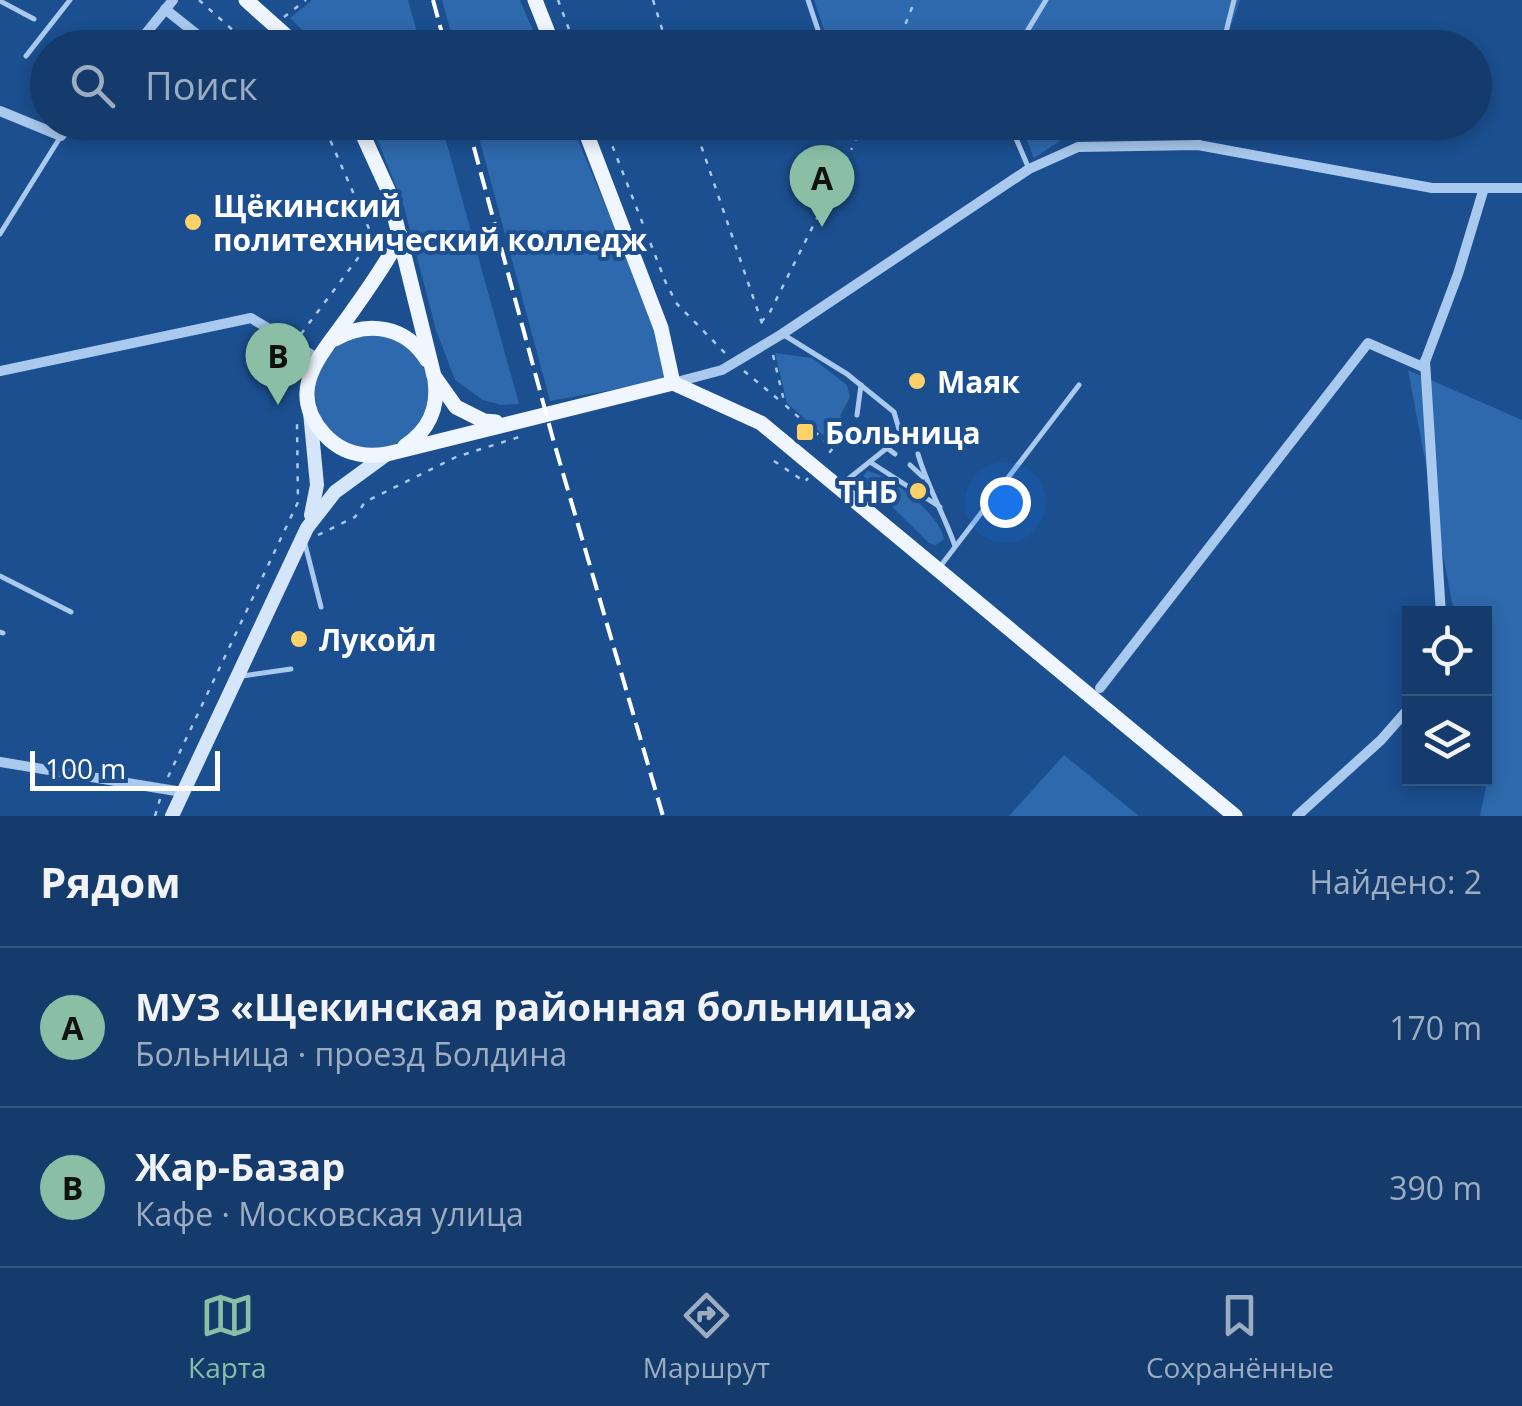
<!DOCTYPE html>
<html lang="ru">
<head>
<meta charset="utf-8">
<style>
  :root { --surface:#143b6b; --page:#1d4271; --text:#f1f3f6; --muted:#9dadc1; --line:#33557e; --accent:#8abfa5 }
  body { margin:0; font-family:"Open Sans",sans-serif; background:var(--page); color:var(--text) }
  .controls { position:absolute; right:30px; bottom:30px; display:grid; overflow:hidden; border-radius:0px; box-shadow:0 5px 15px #0003 }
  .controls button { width:90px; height:90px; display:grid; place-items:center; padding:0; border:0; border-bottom:2px solid var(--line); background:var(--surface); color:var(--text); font:50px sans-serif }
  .scale { position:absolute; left:30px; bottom:25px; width:190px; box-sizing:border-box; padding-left:10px; border:5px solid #fff; border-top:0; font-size:28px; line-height:35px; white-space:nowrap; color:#fff; -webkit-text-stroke:8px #1b4f8f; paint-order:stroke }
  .you { position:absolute; left:1005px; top:502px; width:35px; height:35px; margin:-25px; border:8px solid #fff; border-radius:50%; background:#1a73e8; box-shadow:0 0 0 15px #1a73e833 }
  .badge { display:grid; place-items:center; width:65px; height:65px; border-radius:50%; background:var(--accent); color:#111; font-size:32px; font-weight:700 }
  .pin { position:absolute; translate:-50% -82px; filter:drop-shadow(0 2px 5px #0008) }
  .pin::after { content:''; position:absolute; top:52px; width:35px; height:30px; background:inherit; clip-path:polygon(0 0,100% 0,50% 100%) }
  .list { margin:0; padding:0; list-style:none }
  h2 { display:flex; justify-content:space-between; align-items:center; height:130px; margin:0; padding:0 40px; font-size:42px }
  h2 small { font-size:32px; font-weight:400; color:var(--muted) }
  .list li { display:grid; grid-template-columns:65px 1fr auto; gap:30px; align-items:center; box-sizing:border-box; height:160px; padding:0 40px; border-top:2px solid var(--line) }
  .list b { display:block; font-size:38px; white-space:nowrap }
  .list p { margin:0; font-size:32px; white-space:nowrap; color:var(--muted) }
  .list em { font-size:32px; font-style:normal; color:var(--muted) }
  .icon { flex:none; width:55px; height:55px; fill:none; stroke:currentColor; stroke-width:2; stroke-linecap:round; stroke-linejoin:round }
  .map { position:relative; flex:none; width:1522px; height:816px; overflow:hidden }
  .search { position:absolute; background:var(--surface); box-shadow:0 5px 15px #0003; left:30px; right:30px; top:30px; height:110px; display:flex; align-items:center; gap:25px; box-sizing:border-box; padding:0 35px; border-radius:55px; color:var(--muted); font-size:38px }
  .sheet { height:450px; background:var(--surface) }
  nav { display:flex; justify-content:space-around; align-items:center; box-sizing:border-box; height:140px; border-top:2px solid var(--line); background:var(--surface); font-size:28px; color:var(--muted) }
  nav a { display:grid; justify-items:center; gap:5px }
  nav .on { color:var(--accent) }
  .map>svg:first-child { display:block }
</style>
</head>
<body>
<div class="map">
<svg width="1522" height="816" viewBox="0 0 1522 816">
  <rect width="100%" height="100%" fill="#1b4f8f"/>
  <g fill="#2e69ad">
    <path d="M 312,0 L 408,0 L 421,47 L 320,47 L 290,18 Z"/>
    <path d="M 442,0 L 520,0 L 540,47 L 455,47 Z"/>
    <path d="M 814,0 L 1240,0 L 1223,48 L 830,47 Z"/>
    <path d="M 371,123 L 441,123 L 519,404 L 501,405 L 483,400 L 455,380 L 436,330 L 404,207 Z"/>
    <path d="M 475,123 L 571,123 L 657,330 L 667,380 L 550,401 Z"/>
    <path d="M 1020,123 L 1154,123 L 1075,131 L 1034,158 Z"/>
    <circle cx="372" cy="392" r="57"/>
    <path d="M 775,353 L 812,358 L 847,385 L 850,397 L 840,416 L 844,421 L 834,445 L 787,403 Z"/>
    <path d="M 1408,370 L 1522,420 L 1522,816 L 1480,816 L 1487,782 L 1484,614 L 1454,613 Z"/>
    <path d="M 867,471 C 892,476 940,515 944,539 L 936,545 L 929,543 L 887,502 L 867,492 L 864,476 Z"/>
    <path d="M 1064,755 L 1139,816 L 1009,816 Z"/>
  </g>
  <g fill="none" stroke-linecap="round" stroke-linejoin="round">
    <g stroke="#a9c9ee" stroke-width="2.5" stroke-dasharray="5 8" stroke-linecap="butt">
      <path d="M 199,0 L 253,48"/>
      <path d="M 558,0 L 576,48"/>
      <path d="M 653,0 L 668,48"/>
      <path d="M 284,17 L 306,0"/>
      <path d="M 256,48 L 264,37"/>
      <path d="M 896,48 L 915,0"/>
      <path d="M 603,122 L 666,283 L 677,304 L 727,355"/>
      <path d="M 693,122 L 764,329"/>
      <path d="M 761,322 L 769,314 L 852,148"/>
      <path d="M 301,334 L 373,238 L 331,142 L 317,122"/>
      <path d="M 773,355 L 785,405 L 833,448 L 826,457"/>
      <path d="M 295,359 L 296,376"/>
      <path d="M 744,371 L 784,404"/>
      <path d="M 774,461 L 805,482 L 808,478"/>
      <path d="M 318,535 L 355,517 L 365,502 L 456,457 L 519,437"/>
      <path d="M 168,777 L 298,502 L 297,424"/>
      <path d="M 155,816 L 160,799"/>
    </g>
    <g stroke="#a9c9ee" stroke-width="5">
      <path d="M 808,0 L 824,48"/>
      <path d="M 0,1 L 34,19"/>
      <path d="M 1017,48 L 1046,0"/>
      <path d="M 1222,48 L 1234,0"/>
      <path d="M 26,56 L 70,0"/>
      <path d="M 851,122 L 856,138 L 896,122"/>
      <path d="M 1009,122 L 1029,169"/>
      <path d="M 1198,144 L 1203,122"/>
      <path d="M 0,234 L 61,136"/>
      <path d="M 784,335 L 847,374 L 894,412 L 903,443"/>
      <path d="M 857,415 L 861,385"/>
      <path d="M 918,454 C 927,486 944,514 955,546"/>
      <path d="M 870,462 L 940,507"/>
      <path d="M 910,465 L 923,477"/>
      <path d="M 842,484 L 887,448 L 895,454"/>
      <path d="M 304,540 L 321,607"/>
      <path d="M 939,568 L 1079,385"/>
      <path d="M 0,576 L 71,612"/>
      <path d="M 0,632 L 3,633"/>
      <path d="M 242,676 L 291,669"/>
    </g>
    <g stroke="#a9c9ee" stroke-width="10">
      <path d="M 165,9 L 214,48"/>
      <path d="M 134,48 L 173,0"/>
      <path d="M 0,111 L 61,136 L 72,122"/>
      <path d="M 1425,361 L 1441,614"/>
      <path d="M 0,371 L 251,318 L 317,358"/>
      <path d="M 673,383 L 722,370 L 782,334 L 1029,169 L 1078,147 L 1198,145 L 1432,188 L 1522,188"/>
      <path d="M 1100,688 L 1368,343 L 1423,367 L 1458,274 L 1484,188"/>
      <path d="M 0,762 L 182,792"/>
      <path d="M 1297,816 L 1381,740 L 1410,707"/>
    </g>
    <g stroke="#d6e6fa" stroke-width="14">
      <path d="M 310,412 L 317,485 L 311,515"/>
      <path d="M 172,816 L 307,528 L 335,492 L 387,454"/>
    </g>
    <g stroke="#f0f6ff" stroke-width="15">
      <path d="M 246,0 L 300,48"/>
      <path d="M 535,0 L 554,48"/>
      <path d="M 357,122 L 388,190 L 434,376 L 456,407 L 484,421 L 496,422"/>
      <path d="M 582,122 L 661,328 L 673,383"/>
      <path d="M 401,236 C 386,263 369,288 351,313 C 325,351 283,388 324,434 C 341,453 363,458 387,454 L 673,383 L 761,423 L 1235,816"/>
      <path d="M 335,339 C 368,320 406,326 427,360"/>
      <path d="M 405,446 C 428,431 439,408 435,380"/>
    </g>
    <g stroke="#fff" stroke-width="4" stroke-dasharray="18 8" stroke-linecap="butt">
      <path d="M 433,0 L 446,48"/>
      <path d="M 467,122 L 553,439 L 663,816"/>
    </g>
  </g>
  <g fill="#ffd166" stroke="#1b4f8f" stroke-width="4">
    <circle cx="193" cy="222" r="10"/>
    <circle cx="917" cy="381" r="10"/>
    <rect x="795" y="422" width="20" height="20" rx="5"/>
    <circle cx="918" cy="491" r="10"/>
    <circle cx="299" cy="639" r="10"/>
  </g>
  <g text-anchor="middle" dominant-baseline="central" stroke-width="8" stroke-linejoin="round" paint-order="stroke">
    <g font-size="30" font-weight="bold" fill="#fff" stroke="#1b4f8f" text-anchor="start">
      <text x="213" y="205">Щёкинский<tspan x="213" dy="34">политехнический колледж</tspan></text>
      <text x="937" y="381">Маяк</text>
      <text x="825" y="432">Больница</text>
      <text x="898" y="491" text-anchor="end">ТНБ</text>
      <text x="319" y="639">Лукойл</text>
    </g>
  </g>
</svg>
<div class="controls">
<button><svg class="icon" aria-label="locate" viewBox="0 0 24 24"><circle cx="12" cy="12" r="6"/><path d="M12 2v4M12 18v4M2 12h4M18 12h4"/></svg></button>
<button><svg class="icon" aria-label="layers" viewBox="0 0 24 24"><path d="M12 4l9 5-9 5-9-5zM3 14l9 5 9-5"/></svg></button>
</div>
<div class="scale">100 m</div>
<div class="you"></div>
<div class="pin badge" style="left:822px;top:227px">A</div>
<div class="pin badge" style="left:278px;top:405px">B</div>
<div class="search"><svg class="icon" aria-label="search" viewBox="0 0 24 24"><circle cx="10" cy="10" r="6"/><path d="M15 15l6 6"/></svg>Поиск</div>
</div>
<section class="sheet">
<h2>Рядом<small>Найдено: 2</small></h2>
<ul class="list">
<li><span class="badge">A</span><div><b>МУЗ «Щекинская районная больница»</b><p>Больница · проезд Болдина</p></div><em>170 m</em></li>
<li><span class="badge">B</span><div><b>Жар-Базар</b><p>Кафе · Московская улица</p></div><em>390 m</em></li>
</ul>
</section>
<nav>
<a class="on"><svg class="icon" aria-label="map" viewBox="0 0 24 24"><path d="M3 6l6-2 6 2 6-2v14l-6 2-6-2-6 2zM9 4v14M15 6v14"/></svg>Карта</a>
<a><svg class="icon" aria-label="directions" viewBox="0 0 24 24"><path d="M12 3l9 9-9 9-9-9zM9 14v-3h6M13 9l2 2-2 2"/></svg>Маршрут</a>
<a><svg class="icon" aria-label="saved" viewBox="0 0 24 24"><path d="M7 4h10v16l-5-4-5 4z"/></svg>Сохранённые</a>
</nav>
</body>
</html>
